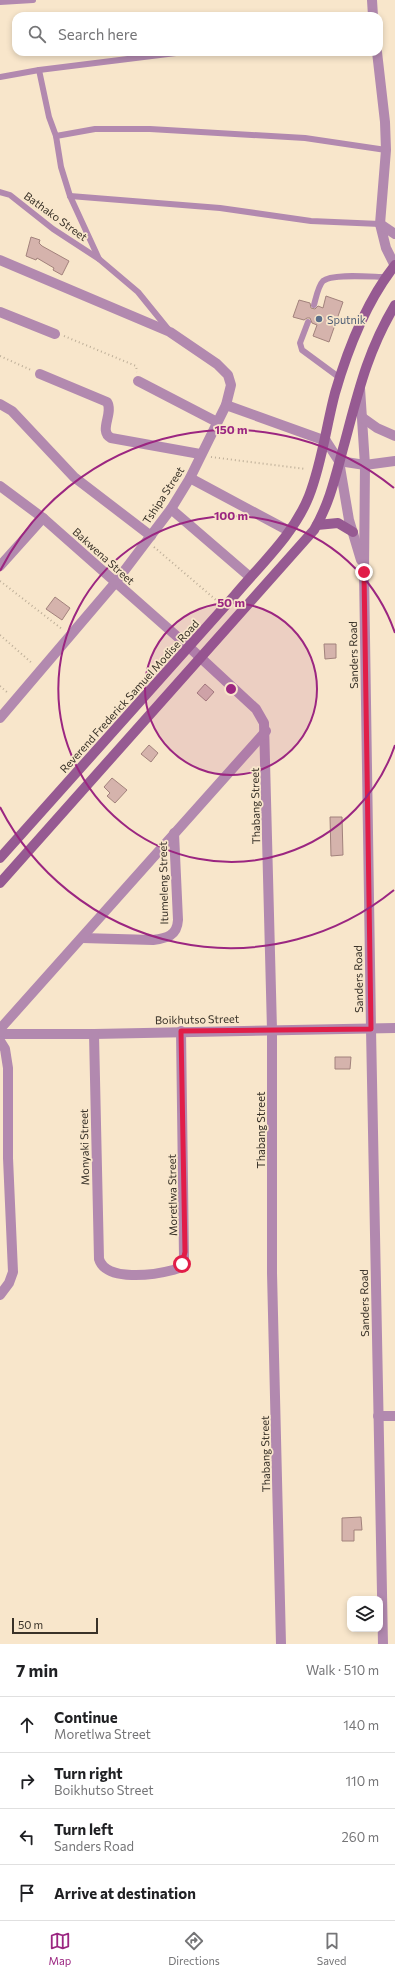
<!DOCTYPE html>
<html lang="en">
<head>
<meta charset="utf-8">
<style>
  :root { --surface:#fff; --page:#f6f6f6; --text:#202124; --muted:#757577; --line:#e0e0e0; --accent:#9b2681 }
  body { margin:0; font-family:Commissioner,sans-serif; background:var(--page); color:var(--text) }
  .controls { position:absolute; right:12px; bottom:12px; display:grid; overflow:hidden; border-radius:8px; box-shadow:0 2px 6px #0003 }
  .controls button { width:36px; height:36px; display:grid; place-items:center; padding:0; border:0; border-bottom:1px solid var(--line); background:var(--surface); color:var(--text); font:20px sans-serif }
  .scale { position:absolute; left:12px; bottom:10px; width:86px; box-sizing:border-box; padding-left:4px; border:2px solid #393228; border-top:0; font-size:11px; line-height:14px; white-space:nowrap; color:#393228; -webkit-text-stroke:3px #f8e6cb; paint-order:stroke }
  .stop { position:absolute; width:12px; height:12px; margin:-9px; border:3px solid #e11d48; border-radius:50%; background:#fff }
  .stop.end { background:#e11d48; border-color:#fff; box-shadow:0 1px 4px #0008 }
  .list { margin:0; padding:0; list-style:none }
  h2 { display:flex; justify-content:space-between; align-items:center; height:52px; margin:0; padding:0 16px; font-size:17px }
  h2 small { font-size:13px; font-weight:400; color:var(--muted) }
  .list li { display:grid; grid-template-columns:26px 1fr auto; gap:12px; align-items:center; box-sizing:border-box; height:56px; padding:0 16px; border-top:1px solid var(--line) }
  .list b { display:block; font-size:15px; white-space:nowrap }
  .list p { margin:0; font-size:13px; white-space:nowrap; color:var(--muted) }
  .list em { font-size:13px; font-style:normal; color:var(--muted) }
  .icon { flex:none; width:22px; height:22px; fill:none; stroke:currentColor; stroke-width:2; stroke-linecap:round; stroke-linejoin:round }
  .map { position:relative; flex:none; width:395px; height:1644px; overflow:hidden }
  .search { position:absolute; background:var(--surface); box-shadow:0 2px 6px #0003; left:12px; right:12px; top:12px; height:44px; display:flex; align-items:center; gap:10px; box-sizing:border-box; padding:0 14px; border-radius:12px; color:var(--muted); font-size:15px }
  .sheet { height:276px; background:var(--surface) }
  nav { display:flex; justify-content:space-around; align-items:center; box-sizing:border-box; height:56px; border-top:1px solid var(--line); background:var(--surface); font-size:11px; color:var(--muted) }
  nav a { display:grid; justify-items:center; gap:2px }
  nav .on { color:var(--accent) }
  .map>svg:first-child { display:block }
</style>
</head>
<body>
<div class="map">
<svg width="395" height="1644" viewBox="0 0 395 1644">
  <rect width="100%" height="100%" fill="#f8e6cb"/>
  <g fill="#d5b3ac" stroke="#a2827c">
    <path d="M 31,237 L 40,240 L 39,243 L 42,246 L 69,261 L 62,275 L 53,270 L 54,268 L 37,258 L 36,260 L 26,256 Z"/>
    <path d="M 326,296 L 343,302 L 329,342 L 313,336 L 317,325 L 312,323 L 310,318 L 307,318 L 304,320 L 293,317 L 299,300 L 310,303 L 311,308 L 315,309 L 318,306 L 323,308 Z"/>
    <path d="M 55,597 L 70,608 L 62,620 L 46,609 Z"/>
    <path d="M 324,644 L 336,644 L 336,658 L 325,659 Z"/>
    <path d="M 205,684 L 214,692 L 206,701 L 197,693 Z"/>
    <path d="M 149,745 L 158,753 L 151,762 L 141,754 Z"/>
    <path d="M 112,778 L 127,790 L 115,803 L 107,796 L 110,793 L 104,787 Z"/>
    <path d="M 330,817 L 342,817 L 343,855 L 331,856 Z"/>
    <path d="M 335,1057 L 351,1057 L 350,1069 L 335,1069 Z"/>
    <path d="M 361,1517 L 362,1530 L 354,1530 L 354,1541 L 342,1541 L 342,1518 Z"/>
  </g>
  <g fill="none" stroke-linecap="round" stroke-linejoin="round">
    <g stroke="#bdae98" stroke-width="2" stroke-dasharray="1 3" stroke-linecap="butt">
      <path d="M 64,336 L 136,366 L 137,372"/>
      <path d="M 0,356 L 31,370"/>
      <path d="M 211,457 L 306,469"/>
      <path d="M 154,547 L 216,600"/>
      <path d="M 0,581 L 62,629"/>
      <path d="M 0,635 L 33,664"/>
      <path d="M 0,686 L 8,693"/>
    </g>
    <g stroke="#b289af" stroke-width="6">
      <path d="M 0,2 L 33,0"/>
      <path d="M 39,70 L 49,117 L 56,136 L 61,167 L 70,196 L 99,259 L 138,292 L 168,329"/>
      <path d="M 0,77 L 39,70 L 184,52"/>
      <path d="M 56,136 L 95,129 L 150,129 L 305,138 L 386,150"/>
      <path d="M 0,192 L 10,195 L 53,229 L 99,259"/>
      <path d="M 70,196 L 220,208 L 311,221 L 380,224"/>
      <path d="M 314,305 C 316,298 318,286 323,281 C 332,273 373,277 386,277"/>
      <path d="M 308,322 L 300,343 L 302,350 L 340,378"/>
    </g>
    <g stroke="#b289af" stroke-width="10">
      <path d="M 372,0 L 373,16"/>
      <path d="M 377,52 L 385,122 L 386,150 L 380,224 L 386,248 L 395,266"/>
      <path d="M 380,224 L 395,234"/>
      <path d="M 0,260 L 170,332 L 217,364 L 228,375 L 231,385 L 226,405 L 190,478 L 171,509 L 115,583 L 0,718"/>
      <path d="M 0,312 L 55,334"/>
      <path d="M 40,374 L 107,402 C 114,413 98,431 111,438 L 200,454"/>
      <path d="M 138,381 L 217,422"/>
      <path d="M 0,404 L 12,411 L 74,477 L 151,536"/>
      <path d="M 226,405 L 326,441"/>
      <path d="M 190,478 L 289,531"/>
      <path d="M 0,486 L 43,518 L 189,647 L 256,709 L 264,723 L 272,1030 L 272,1273 L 281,1644"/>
      <path d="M 171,509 L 250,577"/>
      <path d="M 0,566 L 43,518"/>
      <path d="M 82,938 L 153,940 C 167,938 177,936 178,920 L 174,833"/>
      <path d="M 0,1029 L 266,731"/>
      <path d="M 0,1034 L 94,1034 L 395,1028"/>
      <path d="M 94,1034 L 99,1259 C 106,1282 154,1275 173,1270 L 179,1268 L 184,1258 L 181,1031"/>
      <path d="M 0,1041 L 5,1049 L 8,1068 L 8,1158 L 13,1272 L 9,1283 L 0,1295"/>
      <path d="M 378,1416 L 395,1416"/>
    </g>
    <g stroke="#b289af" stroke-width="10">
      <path d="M 360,388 L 365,465 L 364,572 L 371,1029 L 383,1644"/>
      <path d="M 363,418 L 377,428 L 395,436"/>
      <path d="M 326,441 L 339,461 L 365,465 L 395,461"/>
      <path d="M 339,461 L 349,520 L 361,560"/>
    </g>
    <g stroke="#965a92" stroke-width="10">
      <path d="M 317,525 L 338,523 L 353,532"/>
      <path d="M 0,858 L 235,595 C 261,564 294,534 309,496 C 322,463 326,427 335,393 C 348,348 366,302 395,265"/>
      <path d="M 0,883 L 314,530 C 330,503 336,474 344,445 C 358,393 367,352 395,305"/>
    </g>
  </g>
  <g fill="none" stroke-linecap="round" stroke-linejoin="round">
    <path stroke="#e11d48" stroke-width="5" d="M 182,1264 L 185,1252 L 181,1031 L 371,1029 L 364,572"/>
  </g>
  <circle cx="231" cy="689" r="86" fill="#9b2681" fill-opacity=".12"/>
  <g fill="none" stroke="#9b2681" stroke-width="2">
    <circle cx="231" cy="689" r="86"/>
    <path d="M395 745A173 173 0 1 1 395 633"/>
    <path d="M394 890A259 259 0 0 1 0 807M0 571A259 259 0 0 1 394 488"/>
  </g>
  <circle fill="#5c6f8a" stroke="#f8e6cb" stroke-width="1.5" cx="319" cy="319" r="4"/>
  <g text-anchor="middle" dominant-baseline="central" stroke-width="3.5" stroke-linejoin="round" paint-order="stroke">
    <g font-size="11" fill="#393228" stroke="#f8e6cb">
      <text transform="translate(56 216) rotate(36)">Bathako Street</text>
      <text transform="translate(163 495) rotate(-57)">Tshipa Street</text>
      <text transform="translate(104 556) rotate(42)">Bakwena Street</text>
      <text transform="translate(353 655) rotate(-91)">Sanders Road</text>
      <text transform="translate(129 696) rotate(-48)">Reverend Frederick Samuel Modise Road</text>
      <text transform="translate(255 806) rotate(-91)">Thabang Street</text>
      <text transform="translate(163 883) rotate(-91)">Itumeleng Street</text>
      <text transform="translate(358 979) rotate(-91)">Sanders Road</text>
      <text transform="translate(197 1019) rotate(-1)">Boikhutso Street</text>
      <text transform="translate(260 1130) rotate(-90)">Thabang Street</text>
      <text transform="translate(84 1147) rotate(-91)">Monyaki Street</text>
      <text transform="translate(172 1195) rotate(-91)">Moretlwa Street</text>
      <text transform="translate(364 1303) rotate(-91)">Sanders Road</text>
      <text transform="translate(265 1454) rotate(-91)">Thabang Street</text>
    </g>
    <g font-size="11" fill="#4e5e75" stroke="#f8e6cb" text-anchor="start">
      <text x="327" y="319">Sputnik</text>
    </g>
  </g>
  <circle cx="231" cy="689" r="6" fill="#9b2681" stroke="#f8e6cb" stroke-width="2"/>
  <g font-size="12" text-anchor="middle" font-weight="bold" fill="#9b2681" stroke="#f8e6cb" stroke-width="3.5" stroke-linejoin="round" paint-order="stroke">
    <text x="231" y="434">150 m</text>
    <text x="231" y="520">100 m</text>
    <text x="231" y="607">50 m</text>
  </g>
</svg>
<div class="controls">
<button><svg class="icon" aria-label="layers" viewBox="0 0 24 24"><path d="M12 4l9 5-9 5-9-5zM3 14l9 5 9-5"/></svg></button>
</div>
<div class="scale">50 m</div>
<div class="stop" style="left:182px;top:1264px"></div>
<div class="stop end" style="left:364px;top:572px"></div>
<div class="search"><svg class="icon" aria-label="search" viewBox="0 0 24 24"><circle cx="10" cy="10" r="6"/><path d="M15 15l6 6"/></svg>Search here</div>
</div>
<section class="sheet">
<h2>7 min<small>Walk · 510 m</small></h2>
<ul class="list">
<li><svg class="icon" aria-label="ahead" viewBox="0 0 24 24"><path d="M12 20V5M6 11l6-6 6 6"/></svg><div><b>Continue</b><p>Moretlwa Street</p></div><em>140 m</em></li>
<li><svg class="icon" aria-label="right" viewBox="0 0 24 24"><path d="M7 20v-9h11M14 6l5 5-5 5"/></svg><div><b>Turn right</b><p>Boikhutso Street</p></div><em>110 m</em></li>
<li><svg class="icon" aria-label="left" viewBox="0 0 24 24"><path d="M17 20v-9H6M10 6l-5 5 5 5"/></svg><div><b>Turn left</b><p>Sanders Road</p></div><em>260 m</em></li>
<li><svg class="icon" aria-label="arrive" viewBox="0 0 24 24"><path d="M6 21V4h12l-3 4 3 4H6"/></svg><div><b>Arrive at destination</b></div></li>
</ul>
</section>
<nav>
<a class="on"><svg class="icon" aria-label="map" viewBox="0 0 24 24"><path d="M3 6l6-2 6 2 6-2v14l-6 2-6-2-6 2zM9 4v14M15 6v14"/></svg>Map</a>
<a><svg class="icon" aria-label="directions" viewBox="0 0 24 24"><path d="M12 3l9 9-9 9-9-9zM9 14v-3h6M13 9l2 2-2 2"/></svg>Directions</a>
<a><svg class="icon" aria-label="saved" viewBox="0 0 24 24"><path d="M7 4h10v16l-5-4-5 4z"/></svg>Saved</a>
</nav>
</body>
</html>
